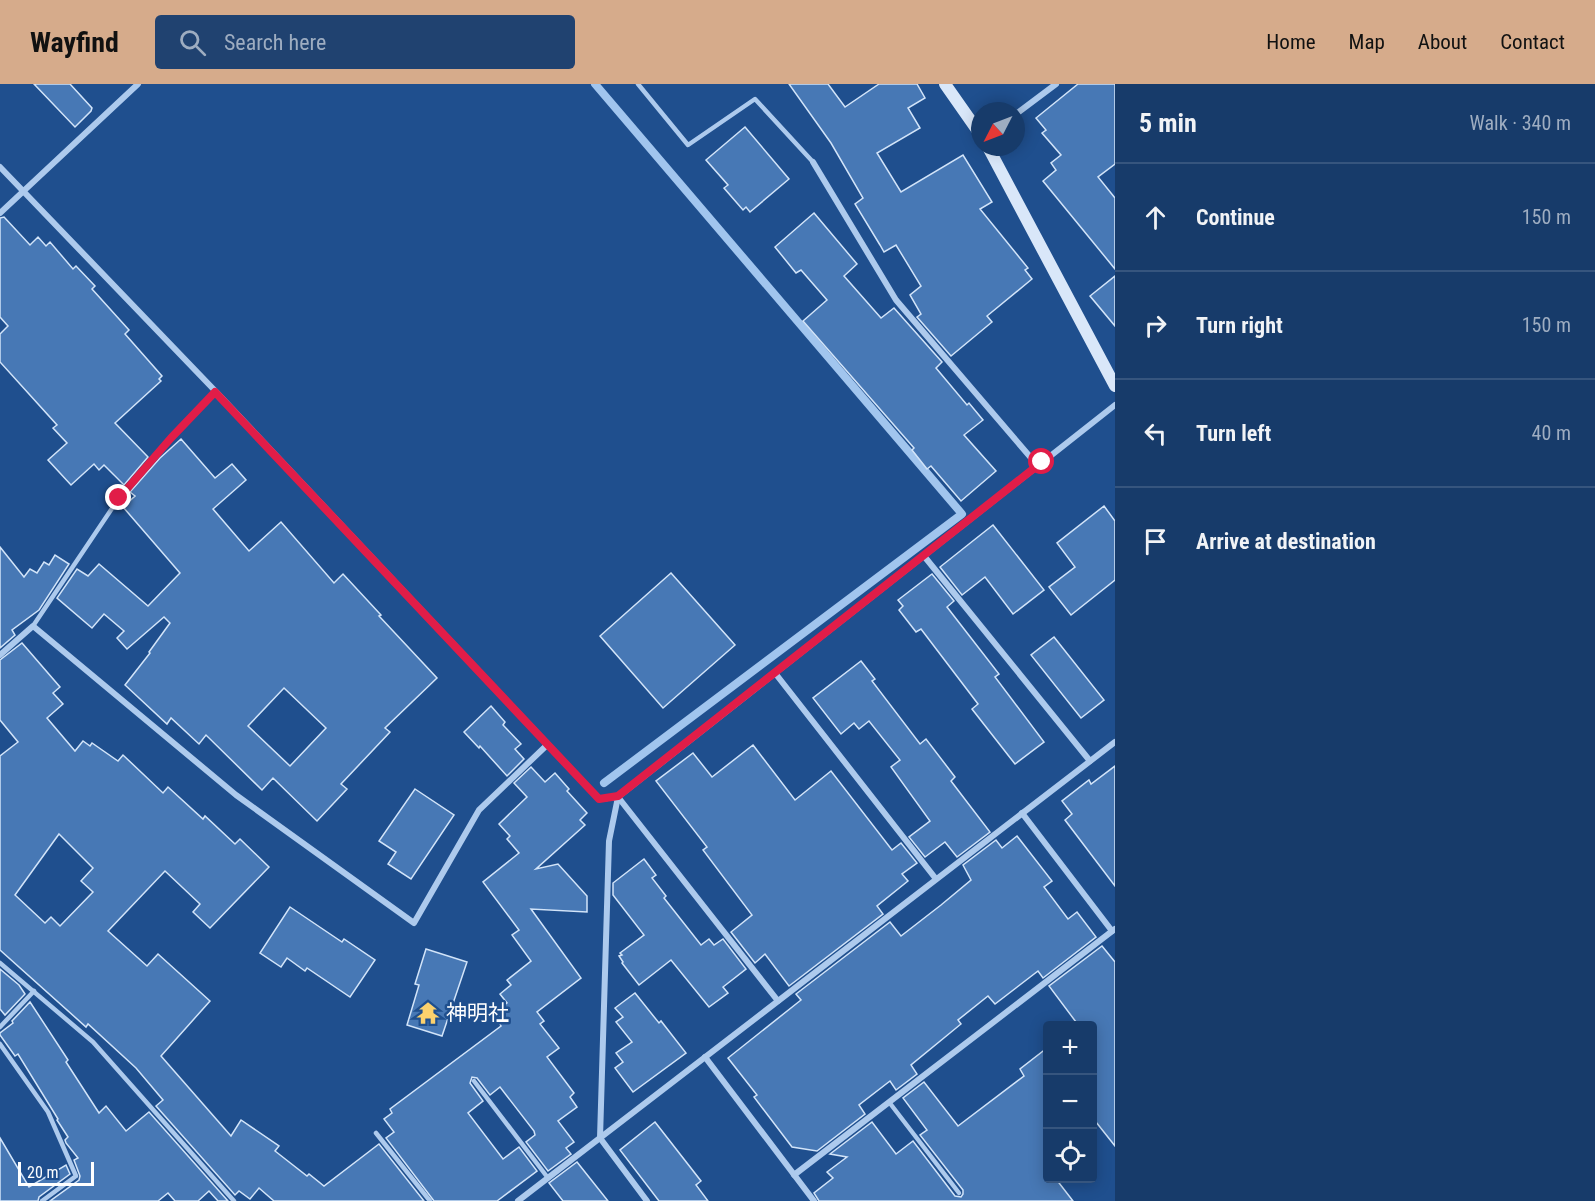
<!DOCTYPE html>
<html lang="en">
<head>
<meta charset="utf-8">
<style>
  :root { --surface:#173b6a; --page:#204270; --text:#f1f3f6; --muted:#9eadc1; --line:#36557e; --accent:#d6ab8b }
  body { margin:0; font-family:"Roboto Condensed","Noto Sans JP",sans-serif; background:var(--page); color:var(--text) }
  .controls { position:absolute; right:18px; bottom:18px; display:grid; overflow:hidden; border-radius:6px; box-shadow:0 3px 15px #0003 }
  .controls button { width:54px; height:54px; display:grid; place-items:center; padding:0; border:0; border-bottom:2px solid var(--line); background:var(--surface); color:var(--text); font:30px sans-serif }
  .compass { position:absolute; left:971px; top:18px; width:54px; height:54px; border-radius:50%; background:var(--surface); box-shadow:0 3px 15px #0003; rotate:228deg }
  .scale { position:absolute; left:18px; bottom:15px; width:76px; box-sizing:border-box; padding-left:6px; border:3px solid #fff; border-top:0; font-size:16px; line-height:21px; white-space:nowrap; color:#fff; -webkit-text-stroke:4px #1f4f8e; paint-order:stroke }
  .stop { position:absolute; width:18px; height:18px; margin:-14px; border:4px solid #e11d48; border-radius:50%; background:#fff }
  .stop.end { background:#e11d48; border-color:#fff; box-shadow:0 2px 6px #0008 }
  .list { margin:0; padding:0; list-style:none }
  h2 { display:flex; justify-content:space-between; align-items:center; height:78px; margin:0; padding:0 24px; font-size:26px }
  h2 small { font-size:20px; font-weight:400; color:var(--muted) }
  .list li { display:grid; grid-template-columns:39px 1fr auto; gap:18px; align-items:center; box-sizing:border-box; height:108px; padding:0 24px; border-top:2px solid var(--line) }
  .list b { display:block; font-size:22px; white-space:nowrap }
  .list em { font-size:20px; font-style:normal; color:var(--muted) }
  .icon { flex:none; width:33px; height:33px; fill:none; stroke:currentColor; stroke-width:2; stroke-linecap:round; stroke-linejoin:round }
  .map { position:relative; flex:none; width:1115px; height:1117px; overflow:hidden }
  header { display:flex; align-items:center; gap:36px; box-sizing:border-box; height:84px; padding:0 30px; background:var(--accent); color:#111 }
  header strong { font-size:28px }
  nav { display:flex; gap:33px; margin-inline-start:auto; font-size:21px }
  .search { width:420px; height:54px; background:var(--page); display:flex; align-items:center; gap:15px; box-sizing:border-box; padding:0 21px; border-radius:6px; color:var(--muted); font-size:22px }
  main { display:flex }
  aside { flex:1; background:var(--surface) }
  .map>svg:first-child { display:block }
</style>
</head>
<body>
<header>
<strong>Wayfind</strong>
<div class="search"><svg class="icon" aria-label="search" viewBox="0 0 24 24"><circle cx="10" cy="10" r="6"/><path d="M15 15l6 6"/></svg>Search here</div>
<nav><a>Home</a><a>Map</a><a>About</a><a>Contact</a></nav>
</header>
<main>
<div class="map">
<svg width="1115" height="1117" viewBox="0 0 1115 1117">
  <rect width="100%" height="100%" fill="#1f4f8e"/>
  <g fill="none" stroke-linecap="round" stroke-linejoin="round">
    <path stroke="#a1c5ee" stroke-width="8" d="M 595,0 L 962,430 L 604,699"/>
  </g>
  <g fill="#4778b5" stroke="#d2e4f9" stroke-width="1.5" fill-rule="evenodd">
    <path d="M 34,0 L 70,0 L 92,24 L 91,27 L 75,43 Z"/>
    <path d="M 789,0 L 828,0 L 845,23 L 879,0 L 917,0 L 925,14 L 908,24 L 920,44 L 877,69 L 901,108 L 963,71 L 992,118 L 980,125 L 1028,184 L 1025,186 L 1032,195 L 987,232 L 992,238 L 951,272 L 917,233 L 921,230 L 910,211 L 921,202 L 896,161 L 884,168 L 880,161 L 855,120 L 863,114 L 831,59 Z"/>
    <path d="M 1078,0 L 1115,0 L 1115,80 L 1098,93 L 1115,114 L 1115,185 L 1043,97 L 1056,86 L 1051,79 L 1061,71 L 1042,49 L 1046,46 L 1036,34 Z"/>
    <path d="M 745,43 L 789,95 L 750,128 L 746,123 L 743,126 L 724,104 L 728,101 L 706,76 Z"/>
    <path d="M 814,129 L 857,180 L 844,192 L 881,234 L 894,224 L 942,278 L 936,284 L 967,321 L 969,319 L 983,336 L 964,351 L 996,387 L 961,417 L 931,382 L 927,385 L 912,366 L 914,364 L 803,237 L 827,216 L 801,186 L 796,189 L 775,163 Z"/>
    <path d="M 4,133 L 30,161 L 38,153 L 46,162 L 50,158 L 73,185 L 76,182 L 95,202 L 92,205 L 129,246 L 125,250 L 162,292 L 159,295 L 161,297 L 115,339 L 148,373 L 124,401 L 104,381 L 99,386 L 94,380 L 71,401 L 48,376 L 67,359 L 53,344 L 57,341 L 0,278 L 0,250 L 8,242 L 0,233 L 0,134 Z"/>
    <path d="M 1115,192 L 1115,242 L 1090,212 Z"/>
    <path d="M 181,355 L 215,394 L 232,380 L 246,396 L 213,425 L 249,467 L 281,438 L 334,499 L 343,490 L 381,531 L 379,532 L 437,594 L 385,644 L 390,648 L 341,700 L 347,705 L 317,737 L 273,694 L 262,706 L 206,651 L 199,660 L 171,634 L 167,640 L 125,601 L 150,569 L 149,568 L 170,539 L 164,533 L 127,565 L 117,554 L 124,547 L 104,530 L 92,544 L 57,514 L 77,485 L 88,492 L 99,480 L 148,522 L 180,489 L 123,423 L 135,412 L 130,408 L 160,374 ZM 284,604 L 326,644 L 290,682 L 248,642 Z"/>
    <path d="M 1104,422 L 1115,437 L 1115,496 L 1071,531 L 1049,503 L 1075,483 L 1057,459 Z"/>
    <path d="M 993,441 L 1044,506 L 1013,530 L 985,493 L 962,511 L 940,483 Z"/>
    <path d="M 0,463 L 24,493 L 30,485 L 37,489 L 44,478 L 49,481 L 55,471 L 69,480 L 39,526 L 12,546 L 15,551 L 0,564 Z"/>
    <path d="M 671,489 L 735,561 L 663,624 L 600,552 Z"/>
    <path d="M 932,490 L 954,517 L 947,523 L 999,590 L 995,593 L 1044,658 L 1015,680 L 972,625 L 978,620 L 921,545 L 916,548 L 899,526 L 903,522 L 898,516 Z"/>
    <path d="M 1054,553 L 1104,616 L 1081,634 L 1031,571 Z"/>
    <path d="M 22,559 L 60,603 L 53,609 L 63,620 L 47,634 L 75,667 L 83,657 L 90,662 L 92,659 L 118,677 L 123,671 L 163,709 L 168,703 L 203,735 L 205,732 L 235,760 L 240,755 L 269,783 L 210,844 L 193,828 L 200,820 L 165,787 L 108,847 L 147,882 L 158,870 L 210,917 L 161,972 L 231,1052 L 241,1036 L 279,1062 L 275,1067 L 307,1092 L 309,1090 L 324,1102 L 379,1060 L 424,1117 L 274,1117 L 259,1104 L 250,1115 L 239,1107 L 235,1111 L 156,1022 L 163,1016 L 136,984 L 88,940 L 86,943 L 0,866 L 0,672 L 18,658 L 0,636 L 0,576 ZM 59,750 L 93,784 L 81,797 L 93,808 L 60,842 L 51,833 L 45,839 L 15,811 Z"/>
    <path d="M 861,577 L 875,595 L 872,597 L 920,660 L 926,655 L 955,693 L 951,697 L 990,748 L 957,773 L 945,758 L 925,773 L 909,753 L 930,737 L 891,683 L 900,676 L 869,637 L 859,645 L 854,639 L 841,650 L 813,614 Z"/>
    <path d="M 491,622 L 505,638 L 503,641 L 521,660 L 515,665 L 524,675 L 507,692 L 480,662 L 479,664 L 464,648 Z"/>
    <path d="M 753,661 L 795,716 L 831,687 L 892,766 L 901,759 L 917,779 L 902,790 L 908,797 L 877,822 L 883,830 L 789,902 L 765,870 L 755,879 L 731,848 L 752,831 L 703,766 L 707,763 L 656,697 L 693,669 L 712,693 Z"/>
    <path d="M 1115,682 L 1115,802 L 1065,736 L 1072,730 L 1062,717 L 1089,696 L 1091,700 Z"/>
    <path d="M 531,683 L 545,698 L 555,689 L 569,705 L 567,707 L 587,729 L 580,736 L 585,741 L 536,785 L 558,780 L 587,812 L 587,828 L 531,825 L 581,894 L 537,928 L 544,937 L 540,940 L 559,964 L 547,973 L 574,1009 L 570,1013 L 577,1023 L 558,1037 L 574,1058 L 566,1064 L 571,1070 L 548,1087 L 526,1058 L 535,1051 L 534,1047 L 500,1003 L 490,1011 L 477,994 L 472,993 L 470,999 L 483,1017 L 468,1029 L 503,1075 L 519,1063 L 537,1087 L 497,1117 L 434,1117 L 386,1054 L 394,1048 L 384,1035 L 392,1029 L 390,1025 L 501,942 L 500,940 L 503,938 L 496,928 L 507,919 L 500,910 L 511,901 L 507,896 L 531,877 L 512,851 L 519,846 L 483,798 L 519,769 L 507,755 L 510,752 L 499,740 L 527,713 L 514,699 Z"/>
    <path d="M 415,705 L 454,731 L 411,795 L 388,780 L 396,768 L 379,757 Z"/>
    <path d="M 1017,752 L 1052,797 L 1044,803 L 1068,835 L 1077,828 L 1096,853 L 1043,894 L 1038,887 L 995,920 L 988,912 L 958,936 L 961,940 L 911,981 L 917,990 L 896,1006 L 890,997 L 859,1021 L 865,1030 L 817,1067 L 792,1063 L 754,1013 L 757,1011 L 728,974 L 801,916 L 796,910 L 890,838 L 901,852 L 941,821 L 971,796 L 963,781 L 996,756 L 1002,764 Z"/>
    <path d="M 644,775 L 656,791 L 652,794 L 666,812 L 664,814 L 701,861 L 709,855 L 714,861 L 723,855 L 746,885 L 723,903 L 728,909 L 709,923 L 671,876 L 639,901 L 622,879 L 623,878 L 619,872 L 622,871 L 620,869 L 644,851 L 613,811 L 613,799 Z"/>
    <path d="M 290,823 L 342,858 L 344,855 L 375,876 L 350,913 L 307,884 L 305,887 L 287,874 L 281,883 L 260,869 Z"/>
    <path d="M 1102,862 L 1115,878 L 1115,1062 L 1092,1033 L 1092,942 L 1079,942 L 1049,902 Z"/>
    <path d="M 426,865 L 467,878 L 442,952 L 407,941 L 419,901 L 415,900 Z"/>
    <path d="M 0,885 L 19,901 L 25,910 L 5,931 L 0,925 Z"/>
    <path d="M 635,909 L 659,939 L 661,937 L 686,969 L 633,1008 L 615,984 L 623,978 L 616,969 L 632,958 L 616,938 L 623,933 L 615,924 Z"/>
    <path d="M 30,918 L 68,976 L 66,978 L 99,1029 L 106,1022 L 126,1047 L 149,1028 L 228,1117 L 218,1117 L 209,1107 L 198,1117 L 175,1117 L 168,1109 L 158,1117 L 50,1117 L 79,1096 L 80,1092 L 74,1076 L 78,1074 L 66,1059 L 65,1056 L 68,1053 L 57,1036 L 58,1035 L 18,970 L 15,972 L 0,951 L 0,949 L 13,939 L 12,937 Z"/>
    <path d="M 1047,964 L 1047,1095 L 1056,1095 L 1073,1117 L 819,1117 L 814,1109 L 833,1094 L 827,1088 L 847,1073 L 830,1070 L 872,1038 L 896,1070 L 913,1057 L 955,1112 L 961,1113 L 963,1110 L 963,1106 L 920,1051 L 927,1046 L 903,1014 L 924,998 L 958,1042 L 1024,992 L 1020,985 Z"/>
    <path d="M 655,1038 L 701,1097 L 696,1101 L 708,1117 L 659,1117 L 620,1066 Z"/>
    <path d="M 0,1054 L 29,1103 L 66,1081 L 70,1090 L 39,1113 L 38,1117 L 0,1117 Z"/>
    <path d="M 577,1078 L 608,1117 L 563,1117 L 549,1099 Z"/>
  </g>
  <g fill="none" stroke-linecap="round" stroke-linejoin="round">
    <g stroke="#adcaed" stroke-width="4.5">
      <path d="M 638,0 L 688,61 L 755,15 L 813,78"/>
      <path d="M 33,542 L 119,414 L 171,354 L 215,308"/>
      <path d="M 0,879 L 93,958 L 234,1117"/>
      <path d="M 0,943 L 34,907"/>
      <path d="M 0,960 L 48,1028 L 76,1092 L 42,1117"/>
      <path d="M 474,997 L 548,1094"/>
      <path d="M 889,1018 L 959,1109"/>
      <path d="M 376,1049 L 430,1117"/>
    </g>
    <g stroke="#adcaed" stroke-width="6">
      <path d="M 1016,30 L 1056,0"/>
      <path d="M 813,78 L 896,216 L 1038,382"/>
      <path d="M 0,83 L 222,314 L 599,715 L 618,713 L 1115,321"/>
      <path d="M 0,129 L 138,0"/>
      <path d="M 924,472 L 1090,677"/>
      <path d="M 0,571 L 33,542 L 236,711 L 414,839 L 479,726 L 547,661"/>
      <path d="M 775,589 L 936,795"/>
      <path d="M 618,713 L 609,757 L 600,1054 L 647,1117"/>
      <path d="M 618,713 L 778,917"/>
      <path d="M 1022,729 L 1112,847"/>
      <path d="M 705,973 L 814,1117"/>
      <path d="M 794,1091 L 1115,845"/>
      <path d="M 518,1117 L 1115,658"/>
    </g>
    <g stroke="#d9e7f9" stroke-width="12">
      <path d="M 945,0 L 980,50"/>
      <path d="M 988,63 L 1115,302"/>
    </g>
  </g>
  <g fill="none" stroke-linecap="round" stroke-linejoin="round">
    <path stroke="#e11d48" stroke-width="8" d="M 119,414 L 171,354 L 215,308 L 599,715 L 618,712 L 1042,378"/>
  </g>
  <defs>
    <g id="temple-bare" transform="scale(1.8)"><path d="M0-6L5-2H3V0L6.5 2.5H4V6H1.5V3h-3V6H-4V2.5H-6.5L-3 0V-2H-5Z" fill="#fbd16d" stroke="#1f4f8e" stroke-width="2.5" paint-order="stroke"/></g>
  </defs>
  <g fill-rule="evenodd">
    <use href="#temple-bare" x="428" y="929"/>
  </g>
  <g text-anchor="middle" dominant-baseline="central" stroke-width="5" stroke-linejoin="round" paint-order="stroke">
    <g font-size="21" fill="#fff" stroke="#1f4f8e" text-anchor="start">
      <text x="446" y="929">神明社</text>
    </g>
  </g>
</svg>
<div class="controls">
<button>+</button>
<button>−</button>
<button><svg class="icon" aria-label="locate" viewBox="0 0 24 24"><circle cx="12" cy="12" r="6"/><path d="M12 2v4M12 18v4M2 12h4M18 12h4"/></svg></button>
</div>
<svg class="compass" viewBox="-18 -18 36 36"><path d="M0-13l5 13h-10z" fill="#e53935"/><path d="M0 13l5-13h-10z" fill="#9eadc1"/></svg>
<div class="scale">20 m</div>
<div class="stop" style="left:1042px;top:378px"></div>
<div class="stop end" style="left:119px;top:414px"></div>
</div>
<aside>
<h2>5 min<small>Walk · 340 m</small></h2>
<ul class="list">
<li><svg class="icon" aria-label="ahead" viewBox="0 0 24 24"><path d="M12 20V5M6 11l6-6 6 6"/></svg><div><b>Continue</b></div><em>150 m</em></li>
<li><svg class="icon" aria-label="right" viewBox="0 0 24 24"><path d="M7 20v-9h11M14 6l5 5-5 5"/></svg><div><b>Turn right</b></div><em>150 m</em></li>
<li><svg class="icon" aria-label="left" viewBox="0 0 24 24"><path d="M17 20v-9H6M10 6l-5 5 5 5"/></svg><div><b>Turn left</b></div><em>40 m</em></li>
<li><svg class="icon" aria-label="arrive" viewBox="0 0 24 24"><path d="M6 21V4h12l-3 4 3 4H6"/></svg><div><b>Arrive at destination</b></div></li>
</ul>
</aside>
</main>
</body>
</html>
